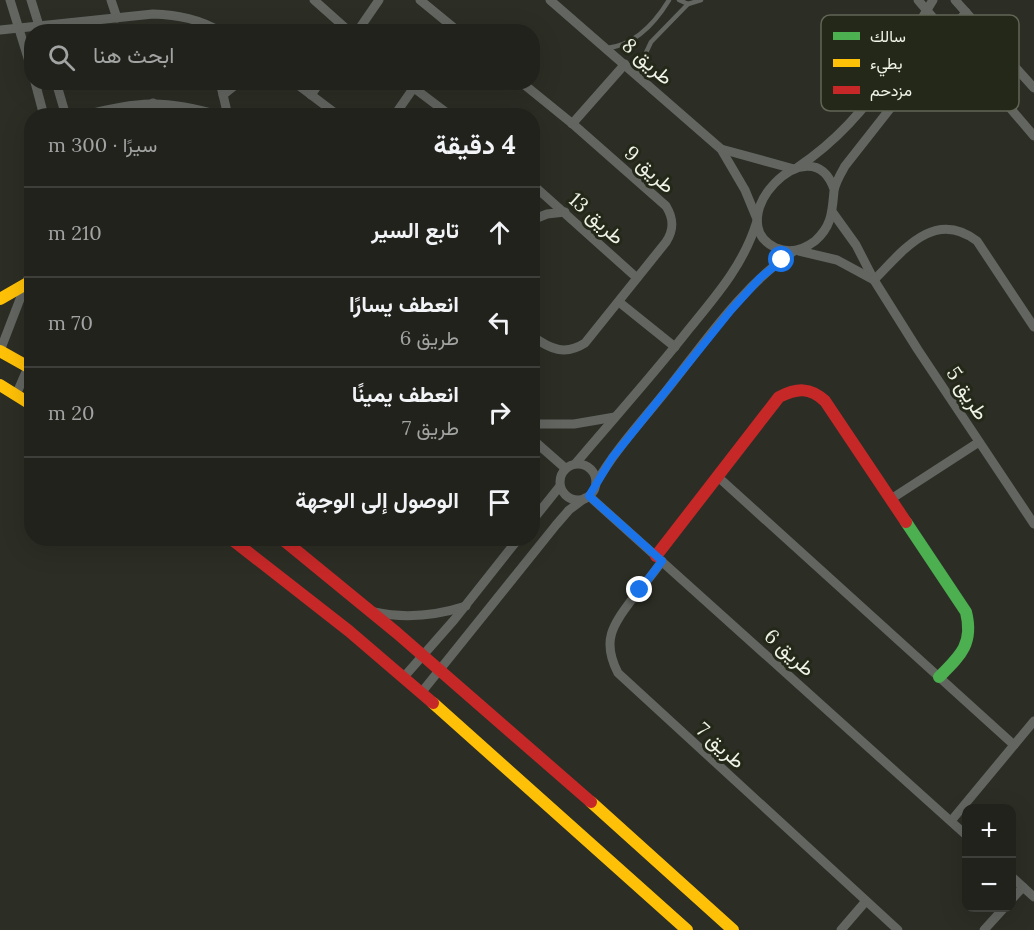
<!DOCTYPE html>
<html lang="ar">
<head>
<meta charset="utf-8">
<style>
  :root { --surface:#21221c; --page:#292a25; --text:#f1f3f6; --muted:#a2a4a3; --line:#3e3f3b }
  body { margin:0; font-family:Lora,Vazirmatn,serif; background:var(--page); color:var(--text); direction:rtl }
  .controls { position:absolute; right:18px; bottom:18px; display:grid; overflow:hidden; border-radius:12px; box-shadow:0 6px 24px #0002 }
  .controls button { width:54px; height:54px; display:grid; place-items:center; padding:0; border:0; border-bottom:2px solid var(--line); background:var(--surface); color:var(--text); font:30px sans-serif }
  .stop { position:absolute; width:18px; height:18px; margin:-14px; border:4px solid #1a73e8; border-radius:50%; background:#fff }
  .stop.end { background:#1a73e8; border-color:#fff; box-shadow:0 2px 6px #0008 }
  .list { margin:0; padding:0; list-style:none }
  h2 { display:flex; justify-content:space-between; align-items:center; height:78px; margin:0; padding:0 24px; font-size:26px }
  h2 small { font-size:20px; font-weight:400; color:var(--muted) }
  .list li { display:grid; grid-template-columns:39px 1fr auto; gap:18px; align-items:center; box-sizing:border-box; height:90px; padding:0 24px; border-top:2px solid var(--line) }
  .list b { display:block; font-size:22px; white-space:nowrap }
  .list p { margin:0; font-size:20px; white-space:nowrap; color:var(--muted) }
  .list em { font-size:20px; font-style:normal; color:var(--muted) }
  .icon { flex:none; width:33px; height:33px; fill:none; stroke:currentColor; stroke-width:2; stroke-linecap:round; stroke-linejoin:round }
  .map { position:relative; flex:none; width:1034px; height:930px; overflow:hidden; direction:ltr }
  .search { position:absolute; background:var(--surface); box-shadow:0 6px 24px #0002; left:24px; top:24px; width:516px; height:66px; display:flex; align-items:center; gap:15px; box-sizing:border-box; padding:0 21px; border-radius:24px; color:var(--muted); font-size:22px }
  .panel { position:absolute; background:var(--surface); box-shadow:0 6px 24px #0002; left:24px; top:108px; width:516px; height:438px; border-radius:24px; direction:rtl }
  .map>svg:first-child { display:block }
</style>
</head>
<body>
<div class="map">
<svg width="1034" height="930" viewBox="0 0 1034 930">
  <rect width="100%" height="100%" fill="#2c2e25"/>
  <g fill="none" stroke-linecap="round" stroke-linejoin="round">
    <g stroke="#636561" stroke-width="4.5">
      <path d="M 679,0 L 688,4 L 701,0"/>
      <path d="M 607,48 C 635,45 655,23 669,0"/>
      <path d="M 636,74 L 651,42 L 688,4"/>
    </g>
    <g stroke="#636561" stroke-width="9">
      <path d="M 10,0 L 32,71"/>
      <path d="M 31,0 L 41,32"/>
      <path d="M 111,0 L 117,18"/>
      <path d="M 314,0 L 350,32"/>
      <path d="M 420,0 L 459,32"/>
      <path d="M 550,0 L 721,149 L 745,190 L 757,219"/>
      <path d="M 918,0 L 1034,136"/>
      <path d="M 955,0 L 1034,88"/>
      <path d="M 0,30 L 153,14 C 178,15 200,19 221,32"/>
      <path d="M 357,32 L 379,0"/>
      <path d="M 35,82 L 44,116"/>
      <path d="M 56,82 L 66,116"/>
      <path d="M 220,82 L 228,116"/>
      <path d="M 294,82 L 339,116"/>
      <path d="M 521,82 L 574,125 L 666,206 C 674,219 674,230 666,242 L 585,343 C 565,356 550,349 532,336"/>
      <path d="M 414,88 L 451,116"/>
      <path d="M 903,92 C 938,83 969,85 1003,100"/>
      <path d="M 223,95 L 239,82"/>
      <path d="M 311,95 L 320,82"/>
      <path d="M 153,103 L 153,116"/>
      <path d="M 81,116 C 138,101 164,99 222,116"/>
      <path d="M 394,116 L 417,83"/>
      <path d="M 572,124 L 625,64"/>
      <path d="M 721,149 L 794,169"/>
      <path d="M 798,167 C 837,141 868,106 893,67 C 907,46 919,22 933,0"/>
      <path d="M 532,184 L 637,278"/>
      <path d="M 834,189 C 811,122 718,221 776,248 C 790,254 803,250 815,241 C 832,226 832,212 834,191 C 835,183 841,173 845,166 L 966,12"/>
      <path d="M 833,213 L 856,245 L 874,280 L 918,350 L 1034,524"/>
      <path d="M 532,220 L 547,214 L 565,212"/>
      <path d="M 799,251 L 837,260 L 874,280"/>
      <path d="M 874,280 C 903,251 934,208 977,241 L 1034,327"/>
      <path d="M 619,302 L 675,347"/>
      <path d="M 0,351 L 32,268"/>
      <path d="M 16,395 L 32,358"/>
      <path d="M 532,424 L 574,424 L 615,417"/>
      <path d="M 532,439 L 565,468"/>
      <path d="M 576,463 C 614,418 653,375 689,329 C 717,295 744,264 757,221"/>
      <circle cx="578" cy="482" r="18"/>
      <path d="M 717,476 L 1014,745"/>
      <path d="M 596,483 C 615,450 642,421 666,391 C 705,342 741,287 794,251"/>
      <path d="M 589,496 L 966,835"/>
      <path d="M 891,499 L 979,442"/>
      <path d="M 532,521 L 560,486"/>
      <path d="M 662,561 C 653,574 643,586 633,598 C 613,625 601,640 618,673 L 898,930"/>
      <path d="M 374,612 C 406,619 435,616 466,606"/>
      <path d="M 403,678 L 454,620 L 519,538"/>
      <path d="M 421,693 L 556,525 L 569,510 L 585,498"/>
      <path d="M 951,821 L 1034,721"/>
      <path d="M 1012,877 L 1034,897"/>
      <path d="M 1012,899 L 1023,887"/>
      <path d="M 841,930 L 866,901"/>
      <path d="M 984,930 L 1004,908"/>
    </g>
    <path stroke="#4caf50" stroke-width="12" d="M 906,522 L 966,612 C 974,644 960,656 939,677"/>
    <g stroke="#ffc107" stroke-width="12">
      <path d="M 0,299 L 26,284"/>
      <path d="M 0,351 L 32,369"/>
      <path d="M 0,385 L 32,405"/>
      <path d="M 433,703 L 687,930"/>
      <path d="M 591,802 L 733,930"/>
    </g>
    <g stroke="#c62828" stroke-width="12">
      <path d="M 230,538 L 349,631 L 433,703"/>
      <path d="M 281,538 L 397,633 L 591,802"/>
      <path d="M 656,556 L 779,397 C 797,388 810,387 825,401 L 906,522"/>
    </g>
  </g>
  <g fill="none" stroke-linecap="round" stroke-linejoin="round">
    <path stroke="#1a73e8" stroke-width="8" d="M 640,590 L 662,561 L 589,496 L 612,458 L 731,310 L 760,278 L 782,260"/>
  </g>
  <g text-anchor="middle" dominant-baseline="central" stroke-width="6" stroke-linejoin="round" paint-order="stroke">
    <g font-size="20" fill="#eff3e8" stroke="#242818">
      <text transform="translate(648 61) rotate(41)">طريق 8</text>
      <text transform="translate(650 169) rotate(42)">طريق 9</text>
      <text transform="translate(597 218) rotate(42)">طريق 13</text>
      <text transform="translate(968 393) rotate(57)">طريق 5</text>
      <text transform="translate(790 652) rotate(42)">طريق 6</text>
      <text transform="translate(721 745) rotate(42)">طريق 7</text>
    </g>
  </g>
  <rect x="821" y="15" width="198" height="96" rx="9" fill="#242818" stroke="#616556" stroke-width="1.5"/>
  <rect x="833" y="32" width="27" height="8" fill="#4caf50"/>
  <rect x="833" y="59" width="27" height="8" fill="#ffc107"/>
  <rect x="833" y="86" width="27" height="8" fill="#c62828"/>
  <g font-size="16" fill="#eff3e8">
    <text x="870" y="42">سالك</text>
    <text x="870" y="69">بطيء</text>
    <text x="870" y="96">مزدحم</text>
  </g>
</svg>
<div class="controls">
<button>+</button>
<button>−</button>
</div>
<div class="stop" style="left:782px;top:260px"></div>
<div class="stop end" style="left:640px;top:590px"></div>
<div class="search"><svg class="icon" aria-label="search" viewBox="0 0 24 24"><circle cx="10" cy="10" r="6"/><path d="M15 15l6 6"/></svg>ابحث هنا</div>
<section class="panel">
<h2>4 دقيقة<small>سيرًا · 300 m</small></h2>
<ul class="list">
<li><svg class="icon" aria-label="ahead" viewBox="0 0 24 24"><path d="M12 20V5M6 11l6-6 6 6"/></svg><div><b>تابع السير</b></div><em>210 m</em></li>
<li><svg class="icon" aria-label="left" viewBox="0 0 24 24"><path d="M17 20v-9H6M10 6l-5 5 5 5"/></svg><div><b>انعطف يسارًا</b><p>طريق 6</p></div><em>70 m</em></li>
<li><svg class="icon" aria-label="right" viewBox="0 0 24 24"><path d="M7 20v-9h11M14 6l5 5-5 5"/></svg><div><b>انعطف يمينًا</b><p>طريق 7</p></div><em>20 m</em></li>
<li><svg class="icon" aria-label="arrive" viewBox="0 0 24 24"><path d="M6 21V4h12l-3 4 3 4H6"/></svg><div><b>الوصول إلى الوجهة</b></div></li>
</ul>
</section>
</div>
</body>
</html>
